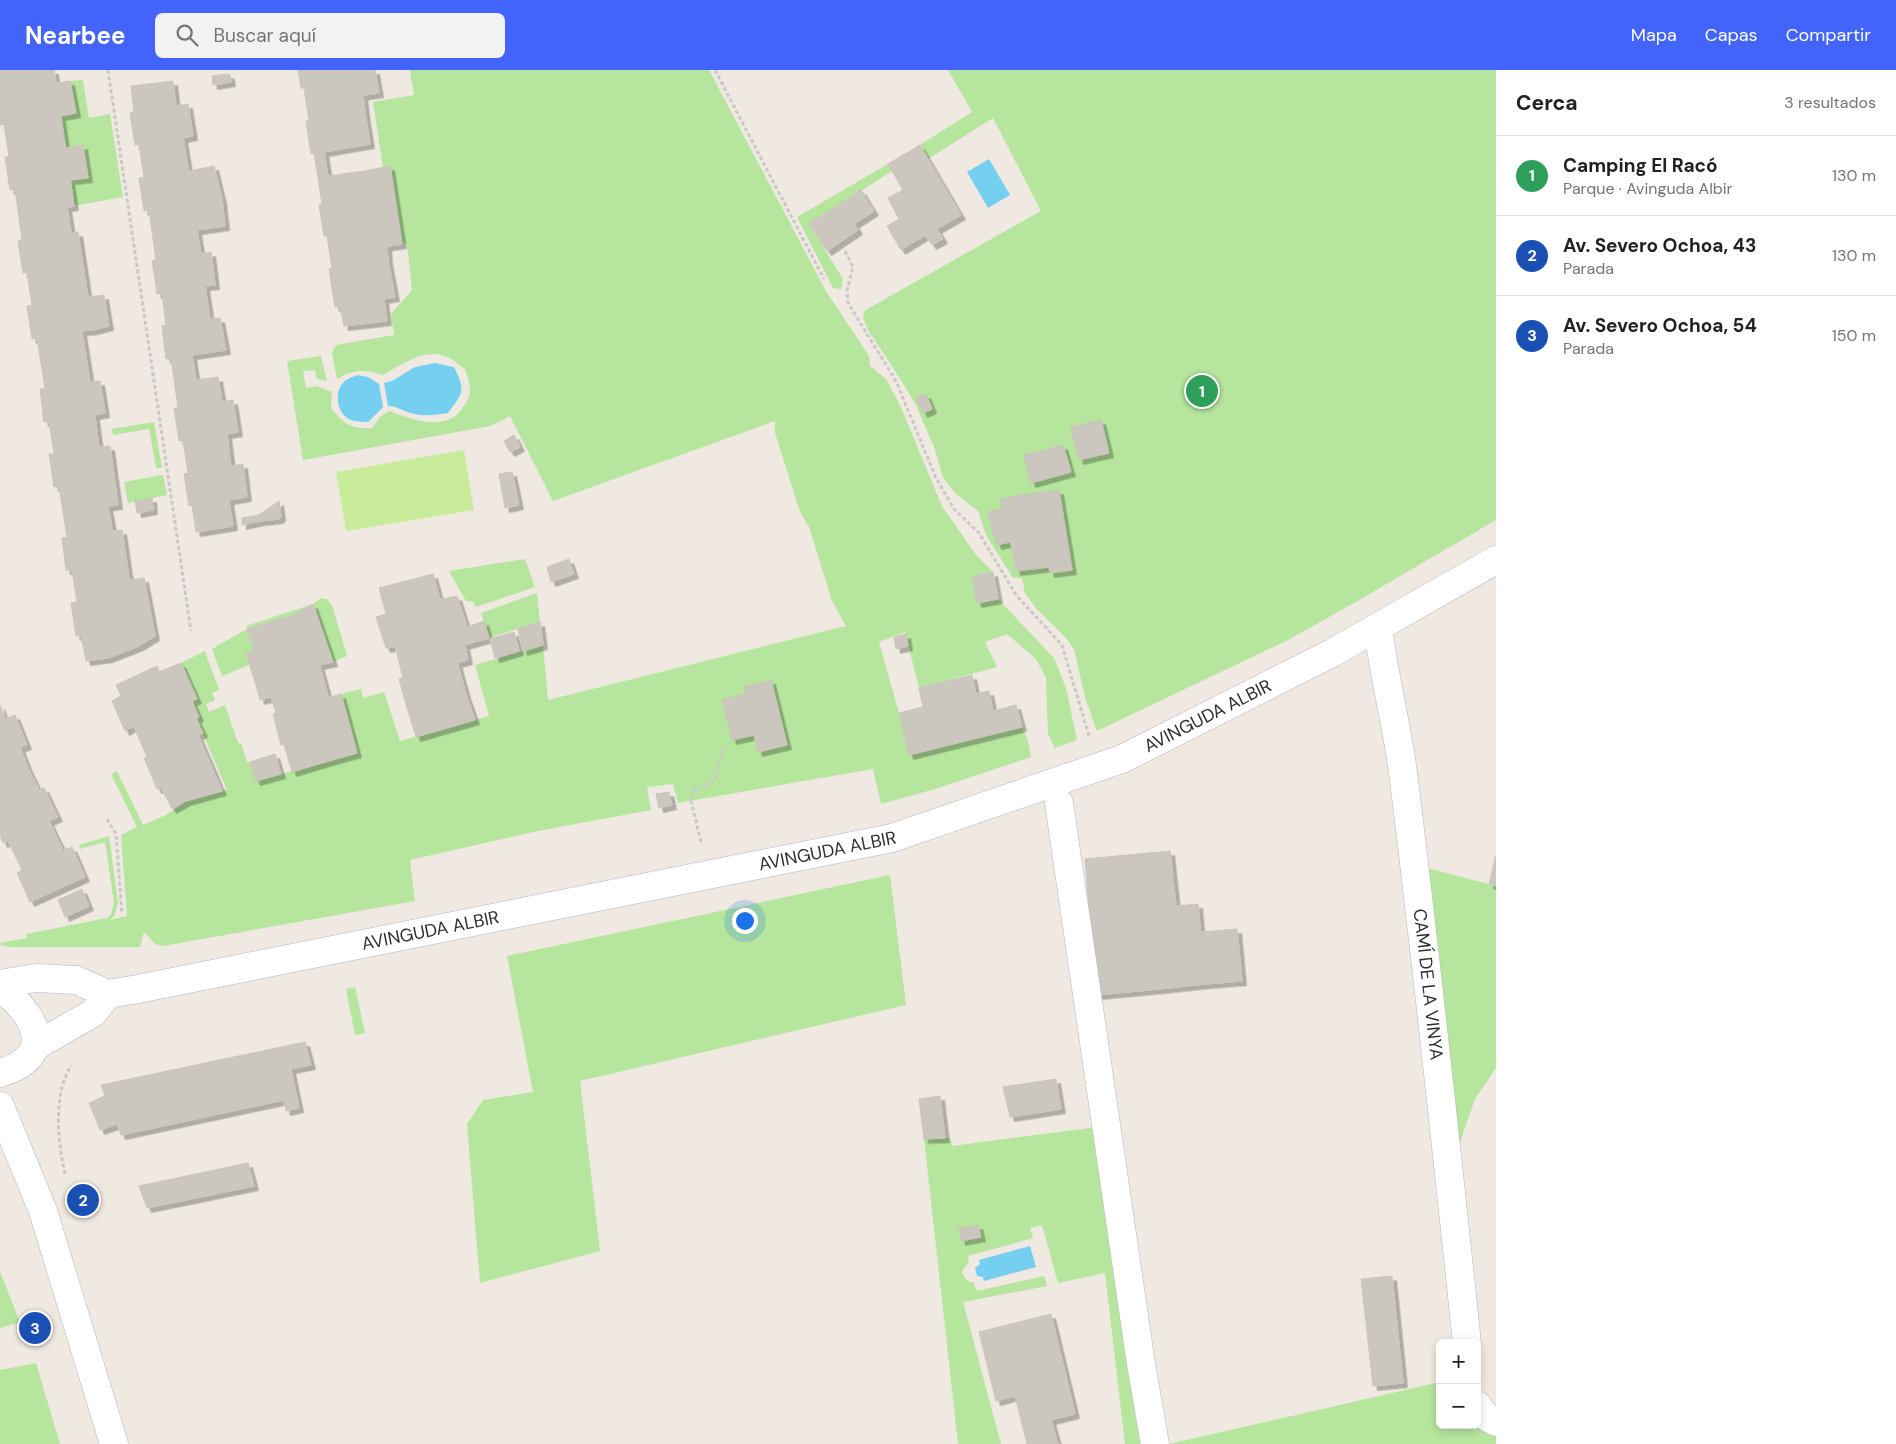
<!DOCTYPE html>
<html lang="es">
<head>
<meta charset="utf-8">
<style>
  :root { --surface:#fff; --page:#f2f2f2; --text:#202124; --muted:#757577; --line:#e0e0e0; --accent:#4264fb }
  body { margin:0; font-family:"DM Sans",sans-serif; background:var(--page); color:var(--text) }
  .controls { position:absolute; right:15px; bottom:15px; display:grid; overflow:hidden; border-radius:8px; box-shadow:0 2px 8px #0003 }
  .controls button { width:45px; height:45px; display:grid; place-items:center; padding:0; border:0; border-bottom:1px solid var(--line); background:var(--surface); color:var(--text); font:25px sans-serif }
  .you { position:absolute; left:744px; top:850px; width:18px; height:18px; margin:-12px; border:4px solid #fff; border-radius:50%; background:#1a73e8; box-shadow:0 0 0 8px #1a73e833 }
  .badge { display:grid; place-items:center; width:32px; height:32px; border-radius:50%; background:var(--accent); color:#fff; font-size:16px; font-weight:700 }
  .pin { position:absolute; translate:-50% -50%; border:2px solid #fff; box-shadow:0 1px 5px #0006 }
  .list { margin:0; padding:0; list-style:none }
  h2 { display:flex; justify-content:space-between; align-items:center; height:65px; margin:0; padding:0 20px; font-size:21px }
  h2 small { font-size:16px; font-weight:400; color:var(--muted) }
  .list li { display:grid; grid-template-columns:32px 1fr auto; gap:15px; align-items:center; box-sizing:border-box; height:80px; padding:0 20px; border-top:1px solid var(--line) }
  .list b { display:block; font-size:19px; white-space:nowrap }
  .list p { margin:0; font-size:16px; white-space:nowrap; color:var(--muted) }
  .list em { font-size:16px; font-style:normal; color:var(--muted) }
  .icon { flex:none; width:28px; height:28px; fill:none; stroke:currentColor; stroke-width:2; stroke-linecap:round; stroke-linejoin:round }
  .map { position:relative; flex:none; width:1496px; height:1374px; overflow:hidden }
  header { display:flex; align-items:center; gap:30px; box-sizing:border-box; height:70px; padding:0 25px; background:var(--accent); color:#fff }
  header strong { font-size:24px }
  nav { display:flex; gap:28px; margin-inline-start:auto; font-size:18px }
  .search { width:350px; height:45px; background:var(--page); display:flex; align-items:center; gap:12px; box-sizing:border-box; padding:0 18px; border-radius:8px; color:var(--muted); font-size:19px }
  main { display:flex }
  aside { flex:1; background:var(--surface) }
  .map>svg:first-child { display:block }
</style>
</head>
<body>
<header>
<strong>Nearbee</strong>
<div class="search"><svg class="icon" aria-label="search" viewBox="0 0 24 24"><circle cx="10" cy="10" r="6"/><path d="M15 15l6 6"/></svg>Buscar aquí</div>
<nav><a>Mapa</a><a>Capas</a><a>Compartir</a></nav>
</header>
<main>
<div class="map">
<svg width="1496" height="1374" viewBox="0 0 1496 1374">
  <defs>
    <filter id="shadow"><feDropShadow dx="4.5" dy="4.5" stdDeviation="0" flood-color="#0004"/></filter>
  </defs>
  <rect width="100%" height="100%" fill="#efe9e1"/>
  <g fill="#b6e59e">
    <path d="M 410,0 L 709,0 L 826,221 L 869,286 L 870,296 L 886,309 L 900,335 L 942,436 L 976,485 L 993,502 L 972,506 L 977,533 L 998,529 L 1054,588 L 1066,618 L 1077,670 L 1055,678 L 1048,664 L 1046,608 L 1036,589 L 1007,564 L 985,572 L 997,597 L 919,618 L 905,562 L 879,572 L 899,643 L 909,685 L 1022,657 L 1028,671 L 1031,687 L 935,719 L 881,734 L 873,699 L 678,733 L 673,714 L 647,717 L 651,740 L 538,761 L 410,790 L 415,831 L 163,876 L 155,874 L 144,862 L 140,877 L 10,877 L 0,875 L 0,873 L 27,868 L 26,864 L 107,848 L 111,844 L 114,832 L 105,772 L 80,779 L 79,775 L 109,766 L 118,833 L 114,846 L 110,850 L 127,846 L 121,765 L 137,757 L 111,704 L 117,701 L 143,755 L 166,745 L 186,731 L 227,720 L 196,648 L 199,646 L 192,631 L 197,629 L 181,593 L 205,581 L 219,620 L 212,623 L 215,630 L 206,634 L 209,642 L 225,635 L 238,673 L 241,673 L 247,692 L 250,692 L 256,711 L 357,683 L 341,624 L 361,619 L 363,628 L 384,622 L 400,671 L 489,646 L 475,595 L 543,575 L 548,630 L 846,556 L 832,531 L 809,457 L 800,442 L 775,363 L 775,351 L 553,431 L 510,346 L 490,356 L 303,390 L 287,291 L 321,286 L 327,311 L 317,309 L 315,300 L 303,301 L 306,318 L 317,316 L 332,322 L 331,338 C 343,353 352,360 372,358 L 380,347 L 390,341 C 412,350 445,362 462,339 C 467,332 470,327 470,318 C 469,311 467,305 465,299 C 459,295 452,288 445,286 C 423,278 401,296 382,305 C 365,299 353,299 337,309 L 332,283 L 336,275 L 394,265 L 391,244 L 412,220 L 407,173 L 402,174 L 390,96 L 383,97 L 373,32 L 414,25 Z"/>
    <path d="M 948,0 L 1496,0 L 1496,450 L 1354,533 L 1288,570 L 1097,661 L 1085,627 L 1074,579 L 1066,568 L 1036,538 L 1025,523 L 1022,508 L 1013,508 L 987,467 L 978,441 L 956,424 L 943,407 L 934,377 L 916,335 L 899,307 L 868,260 L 863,248 L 864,242 L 869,238 L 1041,141 L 993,48 L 928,89 L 920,75 L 972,42 Z"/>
    <path d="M 83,10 L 89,48 L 110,44 L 123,127 L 74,136 L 71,110 L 88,107 L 83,75 L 66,78 L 61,46 L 76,43 L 70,11 Z"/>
    <path d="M 888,94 L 892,101 L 809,154 L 843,209 L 841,219 L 833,218 L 797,147 Z"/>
    <path d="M 154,352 L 162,398 L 156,398 L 149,359 L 113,365 L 112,359 Z"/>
    <path d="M 163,405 L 167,425 L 128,433 L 124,412 Z"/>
    <path d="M 525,489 L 535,517 L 476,537 L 473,532 L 466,531 L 449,501 Z"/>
    <path d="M 537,523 L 540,552 L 489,568 L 481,543 Z"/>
    <path d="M 321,528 L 327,529 L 332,535 L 347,586 L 333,592 L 313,534 L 293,545 L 247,559 L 254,581 L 246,584 L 249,595 L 222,606 L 212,579 L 247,559 L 246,556 L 313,534 Z"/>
    <path d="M 1427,798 L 1496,816 L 1496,998 L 1475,1029 L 1464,1060 L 1458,1081 Z"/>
    <path d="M 890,805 L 906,935 L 580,1011 L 600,1181 L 480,1213 L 467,1054 L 483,1030 L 533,1022 L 507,886 Z"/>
    <path d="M 355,917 L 365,963 L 355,965 L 346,919 Z"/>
    <path d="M 1097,1057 L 1140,1374 L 1125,1374 L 1105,1203 L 1058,1213 L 1042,1155 L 1030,1158 L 1033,1168 L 968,1186 L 969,1192 L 964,1198 L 962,1203 L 967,1211 L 974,1213 L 977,1221 L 1044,1206 L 1047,1216 L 963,1232 L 1001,1374 L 958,1374 L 924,1069 L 950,1068 L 952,1076 Z"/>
    <path d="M 0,1202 L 20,1252 L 0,1258 Z"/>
    <path d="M 36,1293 L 60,1374 L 0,1374 L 0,1300 Z"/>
    <path d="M 1440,1312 L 1440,1355 L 1475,1355 L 1496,1365 L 1496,1374 L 1169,1374 Z"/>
  </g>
  <path fill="#c9ec9a" d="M 464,380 L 474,440 L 346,461 L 336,402 Z"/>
  <g fill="#75cff0">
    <path d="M 989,89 L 1010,125 L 988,138 L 967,102 Z"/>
    <path d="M 435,293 L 454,297 C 466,321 463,323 448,343 C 436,345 423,347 411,343 C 402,341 397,336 388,336 L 384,313 L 392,311 L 415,297 Z"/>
    <path d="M 357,305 L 368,307 L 379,314 L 383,337 L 368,352 C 361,352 355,352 349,349 C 337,343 334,322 343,313 C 346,309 353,307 357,305 Z"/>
    <path d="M 1030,1176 L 1036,1197 L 984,1211 L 983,1207 L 977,1206 L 975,1198 L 980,1194 L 979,1190 Z"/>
  </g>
  <g fill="#cbc7bf" stroke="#cbc5ba" filter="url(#shadow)">
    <path d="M 0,0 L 44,0 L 47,15 L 56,13 L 74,136 L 39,142 L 42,167 L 78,162 L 93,260 L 82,261 L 90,312 L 100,311 L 105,343 L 95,345 L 95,347 L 99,377 L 110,376 L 118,435 L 87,439 L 90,456 L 111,452 L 112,461 L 122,460 L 139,576 L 108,588 L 86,591 L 81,565 L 76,566 L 71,533 L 77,532 L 72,500 L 66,500 L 62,468 L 67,467 L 59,416 L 54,417 L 49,384 L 54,384 L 49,351 L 44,352 L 40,319 L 45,319 L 37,268 L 32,269 L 27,236 L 32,235 L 27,202 L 23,203 L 18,171 L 22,170 L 15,119 L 10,120 L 5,87 L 9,87 L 4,54 L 0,55 Z"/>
    <path d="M 44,0 L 54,0 L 56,13 L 47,15 Z"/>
    <path d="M 298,0 L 359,0 L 360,9 L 350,11 L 354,42 L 365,42 L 370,74 L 324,82 L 328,106 L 318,108 L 314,83 L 311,84 L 306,51 L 309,51 L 304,18 L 301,18 Z"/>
    <path d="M 359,0 L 375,0 L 379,23 L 352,27 L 350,11 L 360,9 Z"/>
    <path d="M 226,4 L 230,5 L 231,12 L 213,15 L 212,6 Z"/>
    <path d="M 70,11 L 76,43 L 61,46 L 56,13 Z"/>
    <path d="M 173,11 L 176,36 L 188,34 L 193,66 L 183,68 L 188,98 L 189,101 L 199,99 L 203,132 L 193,134 L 197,160 L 201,184 L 211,182 L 215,215 L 205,216 L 210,249 L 220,248 L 226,280 L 192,285 L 196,310 L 218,307 L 222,332 L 233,330 L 238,362 L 227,364 L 231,396 L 243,394 L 247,427 L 229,430 L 233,456 L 196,462 L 192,435 L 189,436 L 184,404 L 188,403 L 183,370 L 179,371 L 174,338 L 178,338 L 171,288 L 166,289 L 162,256 L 166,255 L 162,223 L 157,224 L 152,190 L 156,190 L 149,140 L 144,141 L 139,108 L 144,107 L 139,74 L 135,75 L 130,43 L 134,42 L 131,16 Z"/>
    <path d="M 363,25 L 365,42 L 355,43 L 352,27 Z"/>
    <path d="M 83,75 L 88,108 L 71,110 L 66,78 Z"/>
    <path d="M 920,75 L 961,145 L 937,159 L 943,169 L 932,175 L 925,165 L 901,180 L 887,156 L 899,149 L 888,128 L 903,120 L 888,94 Z"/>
    <path d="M 214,96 L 222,129 L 203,132 L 199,99 Z"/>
    <path d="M 390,96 L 402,174 L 376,178 L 373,159 L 384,157 L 378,125 L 368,127 L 364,101 Z"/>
    <path d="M 364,101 L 368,127 L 378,125 L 384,157 L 373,159 L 378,189 L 378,191 L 388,190 L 395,227 L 335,237 L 329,199 L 332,198 L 327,166 L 324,166 L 319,135 L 346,130 L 342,104 Z"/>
    <path d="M 342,104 L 346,130 L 322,134 L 318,108 Z"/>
    <path d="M 861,120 L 874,141 L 854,154 L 841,133 Z"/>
    <path d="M 222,129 L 225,156 L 197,160 L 193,134 Z"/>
    <path d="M 841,133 L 858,160 L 827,181 L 809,154 Z"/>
    <path d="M 67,137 L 71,162 L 42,167 L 39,142 Z"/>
    <path d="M 387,176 L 388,190 L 378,191 L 376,178 Z"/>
    <path d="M 104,225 L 109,256 L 93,260 L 88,227 Z"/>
    <path d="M 384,229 L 387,251 L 344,256 L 340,236 Z"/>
    <path d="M 926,324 L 932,339 L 923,343 L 916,328 Z"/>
    <path d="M 1101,350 L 1109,383 L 1079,390 L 1071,357 Z"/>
    <path d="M 514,365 L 520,377 L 510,382 L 504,371 Z"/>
    <path d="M 1063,375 L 1071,402 L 1031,413 L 1024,385 Z"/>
    <path d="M 512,402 L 519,435 L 505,438 L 499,404 Z"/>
    <path d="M 1059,420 L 1072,500 L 1050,503 L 1036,423 Z"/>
    <path d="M 1036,423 L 1046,484 L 1014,487 L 1000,429 Z"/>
    <path d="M 152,428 L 153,440 L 137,443 L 135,431 Z"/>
    <path d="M 279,431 L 281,446 L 279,449 L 260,451 L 259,445 Z"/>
    <path d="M 108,436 L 111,452 L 90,456 L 87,439 Z"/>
    <path d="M 1002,439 L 1010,472 L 997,475 L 987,442 Z"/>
    <path d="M 259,445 L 260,451 L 242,455 L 242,448 Z"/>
    <path d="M 1046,484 L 1049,497 L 1016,501 L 1014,487 Z"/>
    <path d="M 569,489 L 574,504 L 551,512 L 547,497 Z"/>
    <path d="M 993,502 L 998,529 L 977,533 L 972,506 Z"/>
    <path d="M 433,504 L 466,624 L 408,641 L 399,609 L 403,608 L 395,576 L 386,578 L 376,547 L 386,544 L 379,518 Z"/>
    <path d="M 144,508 L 155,566 L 139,576 L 130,510 Z"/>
    <path d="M 457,526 L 467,557 L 484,551 L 489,568 L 453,578 L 439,530 Z"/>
    <path d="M 313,534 L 333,592 L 319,595 L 311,564 L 254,581 L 247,559 L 293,545 Z"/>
    <path d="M 540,552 L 543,575 L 523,581 L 518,559 Z"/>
    <path d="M 514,562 L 519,581 L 495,588 L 490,569 Z"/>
    <path d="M 311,564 L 337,659 L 307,668 L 315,695 L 292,702 L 284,674 L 281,675 L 273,644 L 276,643 L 266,611 L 263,612 L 254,581 Z"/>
    <path d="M 906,564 L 908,576 L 896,579 L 894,567 Z"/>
    <path d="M 465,575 L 468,590 L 457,593 L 453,578 Z"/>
    <path d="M 254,581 L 263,612 L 256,615 L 246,584 Z"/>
    <path d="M 181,593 L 197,629 L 192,631 L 199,647 L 181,655 L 175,639 L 184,635 L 171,604 L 162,609 L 159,602 Z"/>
    <path d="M 157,596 L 162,609 L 171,604 L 184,635 L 175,639 L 187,667 L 188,670 L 198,665 L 211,695 L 157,719 L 144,688 L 147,687 L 134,657 L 130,658 L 117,628 L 121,626 L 116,615 Z"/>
    <path d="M 972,605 L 976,624 L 989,621 L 993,641 L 1016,635 L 1022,657 L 909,685 L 899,643 L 923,637 L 919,618 Z"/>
    <path d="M 771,610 L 787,675 L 758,682 L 754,665 L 732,670 L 722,630 L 746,624 L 744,617 Z"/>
    <path d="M 266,611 L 271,627 L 260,630 L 256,615 Z"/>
    <path d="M 341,624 L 357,683 L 315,695 L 307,668 L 337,659 L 328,628 Z"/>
    <path d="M 466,624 L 475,650 L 416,667 L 408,641 Z"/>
    <path d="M 117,628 L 130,658 L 125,661 L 112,631 Z"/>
    <path d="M 0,635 L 5,649 L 15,645 L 27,675 L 0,685 Z"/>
    <path d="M 196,648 L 203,663 L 188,670 L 181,655 Z"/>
    <path d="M 20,677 L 28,698 L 0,710 L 0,685 Z"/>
    <path d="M 275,684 L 281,704 L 256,711 L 250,692 Z"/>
    <path d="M 211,695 L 222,721 L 186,731 L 172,739 L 161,717 Z"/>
    <path d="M 28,698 L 39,720 L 44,718 L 58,747 L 49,751 L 62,778 L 63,781 L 72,777 L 85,807 L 30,832 L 17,803 L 22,800 L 8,771 L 3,773 L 0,766 L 0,710 Z"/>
    <path d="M 669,722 L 672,735 L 659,738 L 656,724 Z"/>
    <path d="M 1170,781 L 1176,836 L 1198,834 L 1205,914 L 1159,919 L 1152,846 L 1109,850 L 1117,923 L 1096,925 L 1085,789 Z"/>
    <path d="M 1496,785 L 1496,816 L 1489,814 Z"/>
    <path d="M 82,819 L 89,836 L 65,847 L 58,830 Z"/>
    <path d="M 1152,846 L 1159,919 L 1117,923 L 1109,850 Z"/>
    <path d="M 1237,859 L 1242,911 L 1205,914 L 1200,862 Z"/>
    <path d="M 305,972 L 311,995 L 291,999 L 299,1038 L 286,1041 L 284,1030 L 121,1065 L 117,1054 L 100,1060 L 89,1033 L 105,1026 L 101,1015 Z"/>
    <path d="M 1056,1009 L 1061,1039 L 1010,1047 L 1003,1017 Z"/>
    <path d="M 940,1026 L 945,1068 L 924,1069 L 919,1029 Z"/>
    <path d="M 248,1093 L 254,1116 L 147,1138 L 139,1116 Z"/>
    <path d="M 978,1155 L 981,1167 L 961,1171 L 959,1158 Z"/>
    <path d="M 1392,1206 L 1403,1313 L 1373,1316 L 1361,1209 Z"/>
    <path d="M 1051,1244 L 1075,1344 L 1051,1350 L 1058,1374 L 1027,1374 L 1015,1326 L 996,1331 L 979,1262 Z"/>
  </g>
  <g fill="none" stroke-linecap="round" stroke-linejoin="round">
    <g stroke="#b4b7c1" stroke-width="29">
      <g id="minor">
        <path id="s1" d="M 1378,558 C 1384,607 1397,655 1403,703 C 1427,893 1447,1083 1467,1273"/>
        <path d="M 1059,733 L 1141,1294 L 1155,1374"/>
        <path id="s2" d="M 0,914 L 36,908 L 76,910 L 108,924 L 138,919 L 892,768 L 1122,689 L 1332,583 L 1496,490"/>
        <path d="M 0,918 C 36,944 58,986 0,1003"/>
        <path d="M 36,976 L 93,943 L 108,924"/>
        <path d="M 0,1036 L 43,1141 L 114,1374"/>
        <path d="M 1477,1335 L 1485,1346 L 1496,1352"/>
      </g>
    </g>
    <g stroke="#c9c9c9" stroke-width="3" stroke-dasharray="4 2.5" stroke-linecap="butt">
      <path d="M 108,0 L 191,561"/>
      <path d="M 715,0 L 824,209"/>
      <path d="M 845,181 L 853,197 L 847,220 L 848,233 L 896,311 L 936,408 L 954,439 L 979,463 L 1016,525 L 1062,575 L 1089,666"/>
      <path d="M 107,749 L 116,764 L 122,844"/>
      <path d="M 701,772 L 691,731 L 693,721 L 715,710 L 723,678"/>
      <path d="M 65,1104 C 59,1076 56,1049 61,1021 C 63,1012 67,1003 71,995"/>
    </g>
    <use href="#minor" stroke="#fff" stroke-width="28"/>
  </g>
  <g text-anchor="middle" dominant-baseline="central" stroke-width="5" stroke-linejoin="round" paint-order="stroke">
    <g font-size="18" fill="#2e2e2e" stroke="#fff">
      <text stroke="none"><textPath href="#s2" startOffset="1250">AVINGUDA ALBIR</textPath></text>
      <text stroke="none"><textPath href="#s2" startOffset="845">AVINGUDA ALBIR</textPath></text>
      <text stroke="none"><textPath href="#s2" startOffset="440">AVINGUDA ALBIR</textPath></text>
      <text stroke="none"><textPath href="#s1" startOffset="360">CAMÍ DE LA VINYA</textPath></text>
    </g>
  </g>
</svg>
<div class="controls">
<button>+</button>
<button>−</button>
</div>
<div class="you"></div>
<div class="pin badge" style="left:1202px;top:321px;background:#2e9e5b">1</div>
<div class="pin badge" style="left:83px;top:1130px;background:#1a4fb4">2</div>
<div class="pin badge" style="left:35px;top:1258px;background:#1a4fb4">3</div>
</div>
<aside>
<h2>Cerca<small>3 resultados</small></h2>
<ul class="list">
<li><span class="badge" style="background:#2e9e5b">1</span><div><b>Camping El Racó</b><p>Parque · Avinguda Albir</p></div><em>130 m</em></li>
<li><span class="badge" style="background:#1a4fb4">2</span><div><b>Av. Severo Ochoa, 43</b><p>Parada</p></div><em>130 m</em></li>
<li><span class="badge" style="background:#1a4fb4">3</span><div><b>Av. Severo Ochoa, 54</b><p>Parada</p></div><em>150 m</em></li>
</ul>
</aside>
</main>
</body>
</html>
